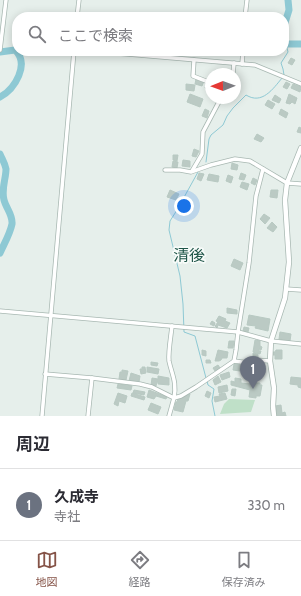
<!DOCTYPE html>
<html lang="ja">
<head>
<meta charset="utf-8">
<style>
  :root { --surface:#fff; --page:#f7f7f7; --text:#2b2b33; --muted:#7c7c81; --line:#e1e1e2; --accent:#855347 }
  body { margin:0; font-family:Cabin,"Noto Sans JP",sans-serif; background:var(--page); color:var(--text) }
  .compass { position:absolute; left:205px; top:68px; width:36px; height:36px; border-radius:50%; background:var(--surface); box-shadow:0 2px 10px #0003; rotate:269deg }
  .you { position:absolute; left:184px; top:206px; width:14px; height:14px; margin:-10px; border:3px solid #fff; border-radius:50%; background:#1a73e8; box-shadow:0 0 0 6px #1a73e833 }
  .badge { display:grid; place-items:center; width:26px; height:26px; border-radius:50%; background:var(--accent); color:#fff; font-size:13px; font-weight:700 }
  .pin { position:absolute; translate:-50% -33px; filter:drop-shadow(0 1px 2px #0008) }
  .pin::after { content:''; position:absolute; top:21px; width:14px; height:12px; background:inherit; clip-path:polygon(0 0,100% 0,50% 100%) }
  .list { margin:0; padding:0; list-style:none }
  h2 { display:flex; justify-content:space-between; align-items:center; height:52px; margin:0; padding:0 16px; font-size:17px }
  h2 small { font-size:13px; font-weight:400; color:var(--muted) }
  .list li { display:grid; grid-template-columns:26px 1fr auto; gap:12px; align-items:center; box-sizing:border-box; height:72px; padding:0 16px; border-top:1px solid var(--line) }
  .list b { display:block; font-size:15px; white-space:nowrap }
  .list p { margin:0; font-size:13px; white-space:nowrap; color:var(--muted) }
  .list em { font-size:13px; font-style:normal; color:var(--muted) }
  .icon { flex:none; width:22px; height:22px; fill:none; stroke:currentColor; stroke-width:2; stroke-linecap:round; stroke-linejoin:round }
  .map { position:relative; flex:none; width:301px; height:416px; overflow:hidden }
  .search { position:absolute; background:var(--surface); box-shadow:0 2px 10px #0003; left:12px; right:12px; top:12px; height:44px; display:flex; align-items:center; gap:10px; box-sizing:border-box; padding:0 14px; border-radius:16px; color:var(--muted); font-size:15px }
  .sheet { height:124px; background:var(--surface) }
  nav { display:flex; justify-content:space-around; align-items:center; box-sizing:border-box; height:56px; border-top:1px solid var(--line); background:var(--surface); font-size:11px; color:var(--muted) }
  nav a { display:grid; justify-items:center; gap:2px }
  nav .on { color:var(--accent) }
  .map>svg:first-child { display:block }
</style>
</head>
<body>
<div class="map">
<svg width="301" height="416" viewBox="0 0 301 416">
  <rect width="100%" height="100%" fill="#e6efeb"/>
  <path fill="#bfe0c8" d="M 229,399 L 255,400 L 251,412 L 220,414 L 224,404 Z"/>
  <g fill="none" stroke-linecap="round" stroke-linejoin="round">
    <g stroke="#8ec9d4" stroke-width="1">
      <path d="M 284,75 L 283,69 L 281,63 L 288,52 L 286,44"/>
      <path d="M 206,162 L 209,139 L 211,135 L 223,125 L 227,116 L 233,108 L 246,95 C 262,105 273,89 282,78"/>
      <path d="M 198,172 L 177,210 L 170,221 L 169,230 L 180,276 L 183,304 L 184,332 L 195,336 L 206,378"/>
      <path d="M 207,381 L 208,385 L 214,389 L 212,401 L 215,416"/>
    </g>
    <g stroke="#8ec9d4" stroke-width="7">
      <path d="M 284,26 L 289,10 L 288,0"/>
      <path d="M 284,38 L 286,44 L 301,44"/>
      <path d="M 0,52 L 15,50 C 30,64 15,89 0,97"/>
      <path d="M 0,154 C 2,159 5,163 6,169 C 6,179 1,189 4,200 C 6,208 13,215 12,224 C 10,234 4,244 0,253"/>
    </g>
  </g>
  <g fill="#bbcac4" stroke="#b8c9c2">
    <path d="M 291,58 L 295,60 L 292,65 L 288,63 Z"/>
    <path d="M 215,70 L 219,71 L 218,74 L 213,74 Z"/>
    <path d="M 196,79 L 204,81 L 202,86 L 195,84 Z"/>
    <path d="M 286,82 L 290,84 L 287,89 L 283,87 Z"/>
    <path d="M 207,83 L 211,85 L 209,89 L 205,88 Z"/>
    <path d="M 186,84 L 195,85 L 194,91 L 186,90 Z"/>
    <path d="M 293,84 L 301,87 L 300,92 L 291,88 Z"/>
    <path d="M 190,94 L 203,99 L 200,107 L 187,102 Z"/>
    <path d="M 289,94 L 297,98 L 295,104 L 292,102 L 290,104 L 286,103 Z"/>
    <path d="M 275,95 L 281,99 L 279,103 L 272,100 Z"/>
    <path d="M 268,100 L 275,104 L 272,109 L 265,105 Z"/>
    <path d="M 205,109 L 209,111 L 207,118 L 202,116 Z"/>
    <path d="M 281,109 L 288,113 L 286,118 L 279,114 Z"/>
    <path d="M 299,127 L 301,128 L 301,133 L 297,132 Z"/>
    <path d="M 257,134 L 264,138 L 261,142 L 254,139 Z"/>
    <path d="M 194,149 L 199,151 L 196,157 L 192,156 Z"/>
    <path d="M 173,155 L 178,155 L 177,161 L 173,160 Z"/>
    <path d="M 183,160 L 190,161 L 190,167 L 182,166 Z"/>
    <path d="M 173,161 L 178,162 L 177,168 L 172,167 Z"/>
    <path d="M 232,163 L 238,165 L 237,170 L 231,169 Z"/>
    <path d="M 199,173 L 204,174 L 201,181 L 197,179 Z"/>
    <path d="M 241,173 L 246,175 L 244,180 L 239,179 Z"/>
    <path d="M 209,174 L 219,176 L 218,182 L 207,180 Z"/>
    <path d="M 228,175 L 233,177 L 231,183 L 226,181 Z"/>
    <path d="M 253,178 L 257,180 L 255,185 L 251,183 Z"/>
    <path d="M 242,182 L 249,184 L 247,190 L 240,187 Z"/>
    <path d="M 170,190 L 179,194 L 176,200 L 167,197 Z"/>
    <path d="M 271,190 L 278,190 L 277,198 L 270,197 Z"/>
    <path d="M 264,214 L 270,218 L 265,224 L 260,219 Z"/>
    <path d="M 272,222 L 277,227 L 273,232 L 267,228 Z"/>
    <path d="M 234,259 L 243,263 L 240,270 L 231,266 Z"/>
    <path d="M 227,308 L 237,310 L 237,314 L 227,313 Z"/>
    <path d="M 249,315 L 270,319 L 268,331 L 255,328 L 256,326 L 247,325 Z"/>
    <path d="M 219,316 L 226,319 L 225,321 L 230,323 L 227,328 L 218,325 L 217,328 L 215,326 L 218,322 L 216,321 Z"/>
    <path d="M 212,321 L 215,323 L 214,326 L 210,324 Z"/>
    <path d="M 244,327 L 249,328 L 248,332 L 243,331 Z"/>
    <path d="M 280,332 L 291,334 L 290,341 L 279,339 Z"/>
    <path d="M 255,340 L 260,341 L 260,346 L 262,347 L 261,350 L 259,349 L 259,351 L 261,351 L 260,354 L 253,352 Z"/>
    <path d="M 229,341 L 234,341 L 233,348 L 228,348 Z"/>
    <path d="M 202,350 L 206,351 L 206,356 L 202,355 Z"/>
    <path d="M 218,350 L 228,352 L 227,358 L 222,358 L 221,360 L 219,361 L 215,361 Z"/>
    <path d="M 276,350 L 282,350 L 282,359 L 275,359 L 275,355 L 273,355 L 273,352 L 275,352 Z"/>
    <path d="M 253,353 L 258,354 L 258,357 L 253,356 Z"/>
    <path d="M 206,360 L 210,360 L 211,363 L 206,363 Z"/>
    <path d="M 151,362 L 158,363 L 157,366 L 151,365 Z"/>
    <path d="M 234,364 L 241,365 L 240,371 L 233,370 Z"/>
    <path d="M 218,365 L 220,368 L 215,371 L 213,368 Z"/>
    <path d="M 142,367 L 145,367 L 146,373 L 141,374 L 140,369 L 142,369 Z"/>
    <path d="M 147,367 L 159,369 L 158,374 L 147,372 Z"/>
    <path d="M 122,370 L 128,371 L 126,380 L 119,379 L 120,372 L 122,372 Z"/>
    <path d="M 229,372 L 230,377 L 222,380 L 220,375 Z"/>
    <path d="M 131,373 L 140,376 L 139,382 L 129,381 Z"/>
    <path d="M 158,376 L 169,378 L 169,385 L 158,384 L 158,382 L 157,382 L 156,386 L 151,385 L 152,378 L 158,379 Z"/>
    <path d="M 218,376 L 221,382 L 215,385 L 213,380 Z"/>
    <path d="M 291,377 L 301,378 L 301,388 L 298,387 L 298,385 L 290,384 Z"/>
    <path d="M 235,378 L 241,379 L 241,383 L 250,384 L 250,383 L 260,383 L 260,385 L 262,385 L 260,396 L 256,396 L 256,398 L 249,397 L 250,390 L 231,385 L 231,381 L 235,382 Z"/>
    <path d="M 118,384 L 132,386 L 131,390 L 117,388 Z"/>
    <path d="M 227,385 L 228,391 L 219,393 L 218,387 Z"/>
    <path d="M 232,389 L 236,389 L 235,396 L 231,395 Z"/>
    <path d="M 134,390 L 145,392 L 144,395 L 133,393 Z"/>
    <path d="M 149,390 L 167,397 L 166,399 L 156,396 L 154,399 L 147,397 Z"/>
    <path d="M 207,391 L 211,393 L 209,398 L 205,396 Z"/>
    <path d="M 118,393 L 127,396 L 125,403 L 119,401 L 118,406 L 114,404 Z"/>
    <path d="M 132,393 L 145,397 L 144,400 L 131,396 Z"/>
    <path d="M 225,393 L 227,399 L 215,402 L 214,397 L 220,396 L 219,394 Z"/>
    <path d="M 190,394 L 188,401 L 186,401 L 183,412 L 174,410 L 176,402 L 177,402 L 178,399 Z"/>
    <path d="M 151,403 L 161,407 L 158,414 L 148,410 Z"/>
    <path d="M 281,405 L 282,413 L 285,412 L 286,416 L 277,416 L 275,406 Z"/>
  </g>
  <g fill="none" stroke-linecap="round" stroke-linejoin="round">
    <g stroke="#a8b8b2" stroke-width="5">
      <g id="minor">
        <path d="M 77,17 L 79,0"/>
        <path d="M 245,17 L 247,0"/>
        <path d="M 0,50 L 6,0"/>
        <path d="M 92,51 L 255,65 L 301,84"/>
        <path d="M 194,60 L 193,76 L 211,83"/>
        <path d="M 242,64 L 243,51"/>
        <path d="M 233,74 L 234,63"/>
        <path d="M 165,170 L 180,170 L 191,172 L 211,165 L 235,159 L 250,161 L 287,183 L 301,184"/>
        <path d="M 192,171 L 202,154 L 203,132 L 221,98"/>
        <path d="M 286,289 L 301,290"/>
        <path d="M 0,311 L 238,332 L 271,341 L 301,344"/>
        <path d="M 234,361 L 249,363 L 254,360 L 270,361"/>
        <path d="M 45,374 L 92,378 L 140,384 L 152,387 L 174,398 C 177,382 172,375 169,361 C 168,352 171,336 172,326"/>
        <path d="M 42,416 L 74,51"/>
        <path d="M 88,416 L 92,378"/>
        <path d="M 169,416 L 174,398 L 181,396 L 196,387 L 234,361 L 236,350 L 238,332 L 249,263 L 256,196 L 263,169"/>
      </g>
    </g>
    <g stroke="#a8b8b2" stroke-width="6">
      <path id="tertiary" d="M 274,416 L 273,406 L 274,388 L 270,361 L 271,341 L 285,298 L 289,262 L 285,200 L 287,183 L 301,148"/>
    </g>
    <use href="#minor" stroke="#fff" stroke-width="3.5"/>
    <use href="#tertiary" stroke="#fff" stroke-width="4.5"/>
  </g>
  <g text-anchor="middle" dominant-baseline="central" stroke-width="3.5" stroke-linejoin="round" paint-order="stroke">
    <g font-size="16" fill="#1f5548" stroke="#f7fbf9">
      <text x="189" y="255">清後</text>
    </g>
  </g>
</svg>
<svg class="compass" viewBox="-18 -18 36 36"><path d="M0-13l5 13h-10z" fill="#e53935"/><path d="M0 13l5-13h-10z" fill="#7c7c81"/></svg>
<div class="you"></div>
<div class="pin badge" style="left:253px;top:389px;background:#6b7280">1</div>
<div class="search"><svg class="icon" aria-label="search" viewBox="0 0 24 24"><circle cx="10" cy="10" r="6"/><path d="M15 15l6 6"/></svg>ここで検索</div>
</div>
<section class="sheet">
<h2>周辺<small></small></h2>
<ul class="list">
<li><span class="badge" style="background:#6b7280">1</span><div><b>久成寺</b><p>寺社</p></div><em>330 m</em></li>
</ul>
</section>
<nav>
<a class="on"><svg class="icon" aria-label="map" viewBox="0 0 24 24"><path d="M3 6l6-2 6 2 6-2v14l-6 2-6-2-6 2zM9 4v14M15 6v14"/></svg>地図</a>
<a><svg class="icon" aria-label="directions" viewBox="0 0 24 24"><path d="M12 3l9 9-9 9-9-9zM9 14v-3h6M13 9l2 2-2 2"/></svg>経路</a>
<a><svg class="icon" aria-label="saved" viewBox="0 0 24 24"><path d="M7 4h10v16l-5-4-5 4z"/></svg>保存済み</a>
</nav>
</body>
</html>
